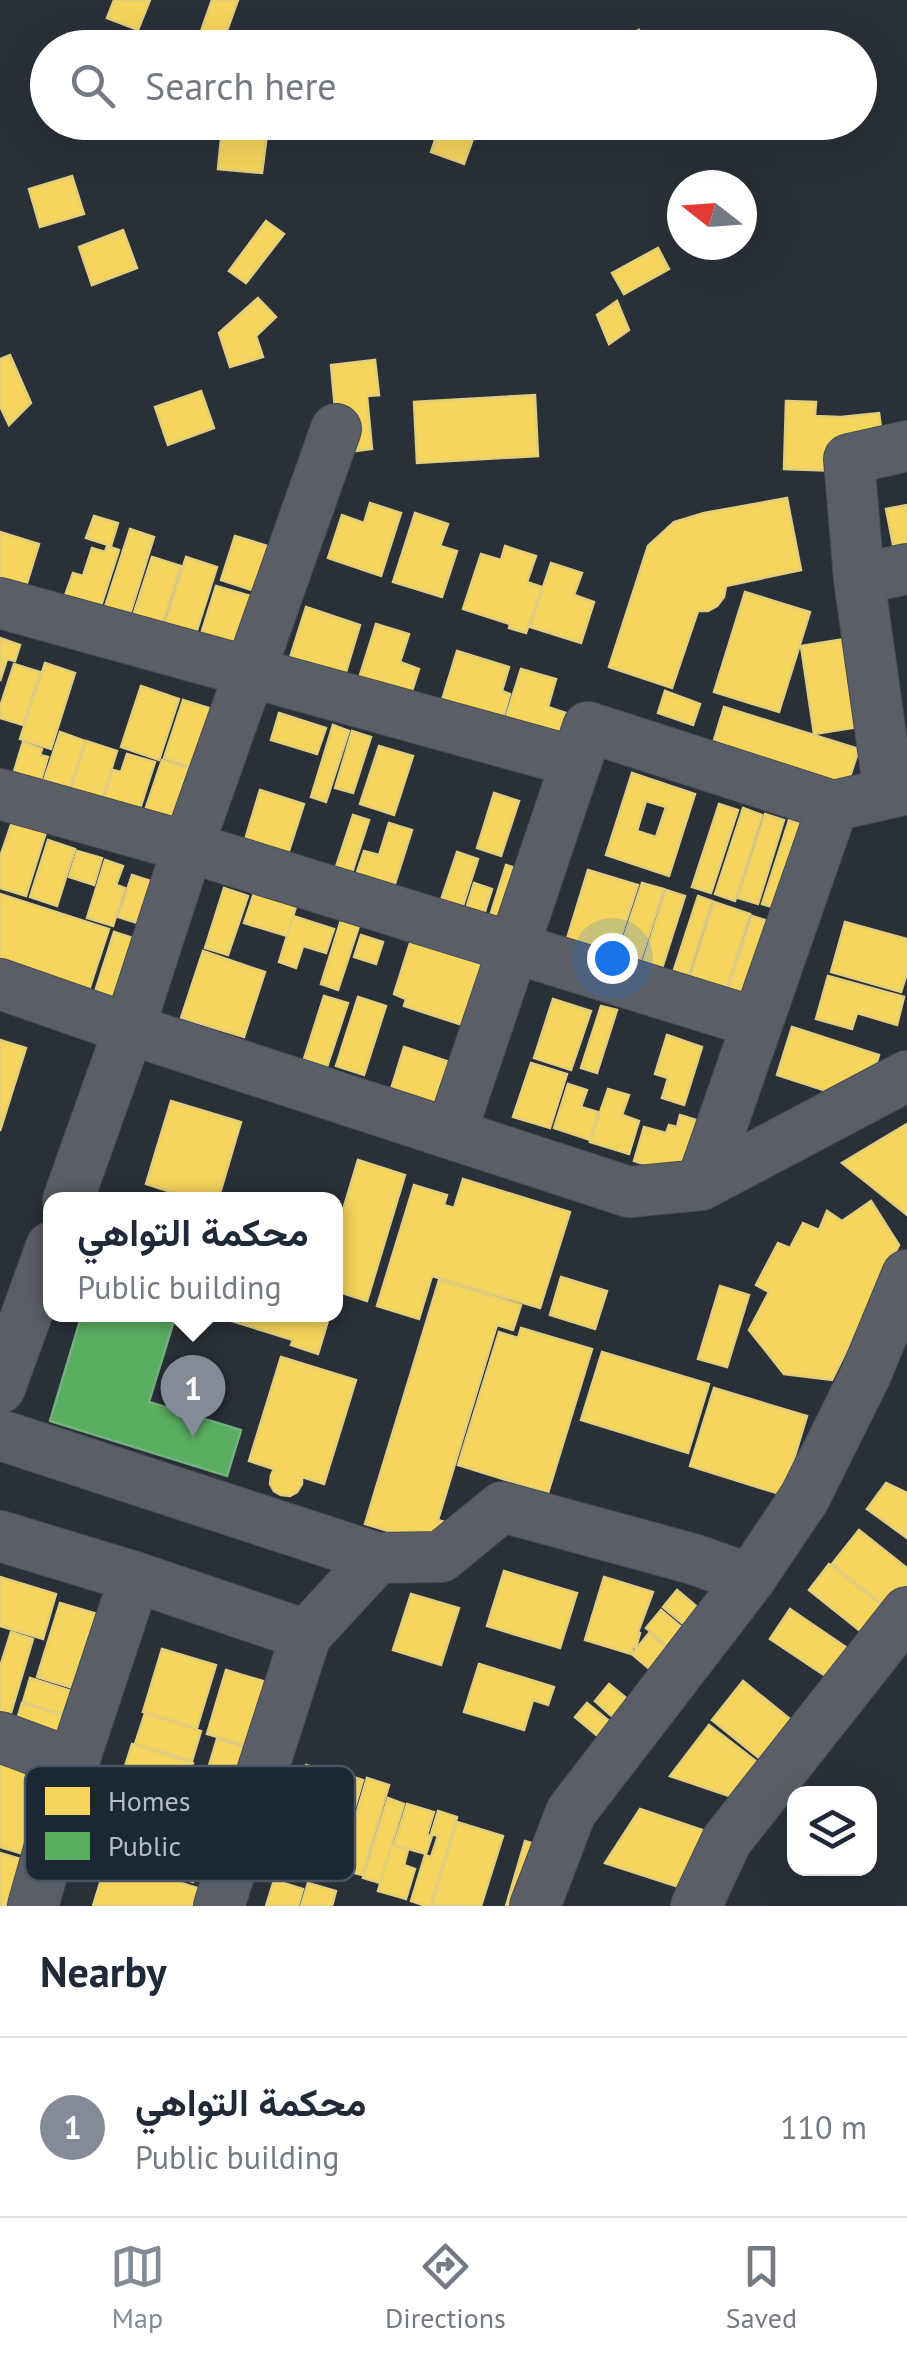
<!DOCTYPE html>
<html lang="en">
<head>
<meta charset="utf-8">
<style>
  :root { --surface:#fff; --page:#f2f2f3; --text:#1f2937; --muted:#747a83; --line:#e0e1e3; --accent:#848b96 }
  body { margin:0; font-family:"PT Sans",Vazirmatn,sans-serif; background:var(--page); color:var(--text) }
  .controls { position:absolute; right:30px; bottom:30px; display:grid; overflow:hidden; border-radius:20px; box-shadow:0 10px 40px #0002 }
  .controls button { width:90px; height:90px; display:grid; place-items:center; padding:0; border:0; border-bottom:2px solid var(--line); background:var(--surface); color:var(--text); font:50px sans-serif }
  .compass { position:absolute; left:667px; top:170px; width:90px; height:90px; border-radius:50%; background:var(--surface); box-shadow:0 10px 40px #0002; rotate:287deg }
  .you { position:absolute; left:612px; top:958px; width:35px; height:35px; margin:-25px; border:8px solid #fff; border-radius:50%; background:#1a73e8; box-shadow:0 0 0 15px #1a73e833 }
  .badge { display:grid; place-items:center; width:65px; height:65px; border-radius:50%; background:var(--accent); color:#fff; font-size:32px; font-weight:700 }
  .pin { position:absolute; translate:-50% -82px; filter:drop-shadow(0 2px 5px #0008) }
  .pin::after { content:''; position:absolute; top:52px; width:35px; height:30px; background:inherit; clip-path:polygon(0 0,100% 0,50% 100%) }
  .popup { position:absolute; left:43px; top:1192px; width:300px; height:130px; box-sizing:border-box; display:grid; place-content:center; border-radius:20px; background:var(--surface); filter:drop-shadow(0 2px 8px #0005); font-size:32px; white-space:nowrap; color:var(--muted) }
  .popup b { font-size:38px; color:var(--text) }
  .popup::after { content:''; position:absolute; left:50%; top:100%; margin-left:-20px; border:20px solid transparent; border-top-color:var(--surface) }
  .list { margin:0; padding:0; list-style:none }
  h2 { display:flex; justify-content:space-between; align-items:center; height:130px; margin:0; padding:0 40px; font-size:42px }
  h2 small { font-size:32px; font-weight:400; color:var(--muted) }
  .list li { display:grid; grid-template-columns:65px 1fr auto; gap:30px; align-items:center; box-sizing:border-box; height:180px; padding:0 40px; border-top:2px solid var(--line) }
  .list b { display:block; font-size:38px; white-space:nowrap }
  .list p { margin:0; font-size:32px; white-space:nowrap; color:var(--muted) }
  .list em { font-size:32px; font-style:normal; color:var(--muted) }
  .icon { flex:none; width:55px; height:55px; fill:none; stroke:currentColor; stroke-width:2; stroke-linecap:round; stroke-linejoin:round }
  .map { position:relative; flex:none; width:907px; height:1906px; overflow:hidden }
  .search { position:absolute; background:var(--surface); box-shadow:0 10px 40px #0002; left:30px; right:30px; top:30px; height:110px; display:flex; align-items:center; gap:25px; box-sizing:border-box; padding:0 35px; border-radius:55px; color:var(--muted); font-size:38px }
  .sheet { height:310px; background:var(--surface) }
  nav { display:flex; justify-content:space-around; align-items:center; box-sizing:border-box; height:140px; border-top:2px solid var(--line); background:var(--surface); font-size:28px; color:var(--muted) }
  nav a { display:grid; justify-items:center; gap:5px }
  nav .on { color:var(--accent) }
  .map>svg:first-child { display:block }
</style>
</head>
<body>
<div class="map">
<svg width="907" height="1906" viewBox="0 0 907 1906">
  <rect width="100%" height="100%" fill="#2a3038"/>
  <g fill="#f6d55c" stroke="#e2ce7d" stroke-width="2.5" fill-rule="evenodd">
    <path d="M 114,0 L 150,0 L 138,30 L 107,18 Z"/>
    <path d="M 212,0 L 238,0 L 223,42 L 200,34 Z"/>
    <path d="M 639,30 L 648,48 L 603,48 Z"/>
    <path d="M 187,34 L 218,46 L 218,48 L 182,48 Z"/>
    <path d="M 441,122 L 479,122 L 464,164 L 431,152 Z"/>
    <path d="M 222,129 L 267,134 L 262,173 L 218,169 Z"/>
    <path d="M 72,176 L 84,214 L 40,227 L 29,189 Z"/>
    <path d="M 266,221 L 284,234 L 246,283 L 229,271 Z"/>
    <path d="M 123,230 L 137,268 L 92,285 L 79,247 Z"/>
    <path d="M 658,248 L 669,269 L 624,294 L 612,273 Z"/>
    <path d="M 258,298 L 276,317 L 256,336 L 263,357 L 230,367 L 219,333 Z"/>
    <path d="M 617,301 L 629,330 L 609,344 L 597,315 Z"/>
    <path d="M 10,355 L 31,403 L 9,425 L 0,406 L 0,359 Z"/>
    <path d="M 375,360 L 379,395 L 367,396 L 372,449 L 339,453 L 331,365 Z"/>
    <path d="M 201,391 L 214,428 L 168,445 L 155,407 Z"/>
    <path d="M 535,395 L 538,456 L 417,463 L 414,402 Z"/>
    <path d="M 786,401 L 816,402 L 815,416 L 841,417 L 879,413 L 885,459 L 840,471 L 784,469 Z"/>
    <path d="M 787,498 L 801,570 L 726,586 L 724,597 L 717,606 L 708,611 L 698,611 L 672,688 L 609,667 L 648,546 L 674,522 L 704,513 Z"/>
    <path d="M 370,503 L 401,513 L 381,576 L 328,558 L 342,515 L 364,523 Z"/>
    <path d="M 907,505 L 907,563 L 897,565 L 886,509 Z"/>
    <path d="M 415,513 L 448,524 L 440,546 L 457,551 L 442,597 L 393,582 Z"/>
    <path d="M 94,516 L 118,523 L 111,546 L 86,538 Z"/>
    <path d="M 130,529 L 154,537 L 126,627 L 101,619 Z"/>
    <path d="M 0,532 L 39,544 L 24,593 L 0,586 Z"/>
    <path d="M 235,536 L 281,550 L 267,595 L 221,580 Z"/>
    <path d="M 107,546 L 119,550 L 99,612 L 63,601 L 73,573 L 83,576 L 92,548 L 105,552 Z"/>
    <path d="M 505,546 L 536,556 L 527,582 L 542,587 L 526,633 L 509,628 L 510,624 L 463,609 L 481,554 L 501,560 Z"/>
    <path d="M 152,557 L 181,566 L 159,634 L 130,625 Z"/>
    <path d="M 186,557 L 217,567 L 192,646 L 161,636 Z"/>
    <path d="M 551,563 L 582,573 L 574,595 L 594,602 L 581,643 L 530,627 Z"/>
    <path d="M 216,586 L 258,598 L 238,663 L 196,650 Z"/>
    <path d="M 745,592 L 810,612 L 779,712 L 714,692 Z"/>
    <path d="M 306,607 L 360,625 L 343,682 L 288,664 Z"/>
    <path d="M 376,624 L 409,634 L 400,662 L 419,669 L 407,707 L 355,691 Z"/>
    <path d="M 857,637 L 871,725 L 814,734 L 801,646 Z"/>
    <path d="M 0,638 L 20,645 L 15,661 L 7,659 L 0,681 Z"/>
    <path d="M 457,651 L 509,667 L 502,691 L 510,694 L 496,741 L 438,713 Z"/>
    <path d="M 45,663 L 75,673 L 51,749 L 20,739 Z"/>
    <path d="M 14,664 L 40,672 L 23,725 L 0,718 L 0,707 Z"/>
    <path d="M 521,669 L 556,679 L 548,707 L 566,713 L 554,753 L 500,736 Z"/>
    <path d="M 141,686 L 179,699 L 159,760 L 121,747 Z"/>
    <path d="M 665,691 L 700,704 L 693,725 L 658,713 Z"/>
    <path d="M 183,700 L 222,712 L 203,771 L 164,758 Z"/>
    <path d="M 724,707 L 859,749 L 845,792 L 711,750 Z"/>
    <path d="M 279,713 L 326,728 L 317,754 L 271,740 Z"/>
    <path d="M 333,725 L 349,731 L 326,802 L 311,797 Z"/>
    <path d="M 352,731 L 371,737 L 353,793 L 335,788 Z"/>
    <path d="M 60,732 L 85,741 L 69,791 L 43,783 Z"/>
    <path d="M 86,741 L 117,751 L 100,806 L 69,796 Z"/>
    <path d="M 23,742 L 42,749 L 40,755 L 48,757 L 39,786 L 12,778 Z"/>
    <path d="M 379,746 L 413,756 L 394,815 L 360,804 Z"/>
    <path d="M 127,754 L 155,762 L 137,818 L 101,807 L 113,770 L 121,772 Z"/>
    <path d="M 162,760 L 204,773 L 185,832 L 142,819 Z"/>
    <path d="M 632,773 L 695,794 L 669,876 L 606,855 ZM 646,801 L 666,807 L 656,837 L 637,831 Z"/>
    <path d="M 260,790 L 304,804 L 287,857 L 244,843 Z"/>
    <path d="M 494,793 L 519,801 L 501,856 L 477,848 Z"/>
    <path d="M 719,804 L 738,810 L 711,893 L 692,887 Z"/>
    <path d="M 743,808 L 762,815 L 735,901 L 715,894 Z"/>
    <path d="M 765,814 L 784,820 L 758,904 L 738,898 Z"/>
    <path d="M 353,815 L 369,820 L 348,885 L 332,879 Z"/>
    <path d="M 789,820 L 809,827 L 782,910 L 762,904 Z"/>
    <path d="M 12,822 L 46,832 L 26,896 L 0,888 L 0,857 Z"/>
    <path d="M 389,823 L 412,830 L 393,890 L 355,878 L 364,851 L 379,855 Z"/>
    <path d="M 48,840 L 75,849 L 57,906 L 30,897 Z"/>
    <path d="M 77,851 L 102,858 L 94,885 L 69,877 Z"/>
    <path d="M 457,852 L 478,859 L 460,915 L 438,909 Z"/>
    <path d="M 105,860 L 123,866 L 116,885 L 125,888 L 113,926 L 87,918 Z"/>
    <path d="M 506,865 L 527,872 L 509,925 L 489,919 Z"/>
    <path d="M 588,870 L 638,885 L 610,970 L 562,955 Z"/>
    <path d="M 132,875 L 163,885 L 150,927 L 118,917 Z"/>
    <path d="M 474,883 L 492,889 L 483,918 L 465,912 Z"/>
    <path d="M 642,883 L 664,889 L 635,977 L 613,970 Z"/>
    <path d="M 256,887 L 298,900 L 287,936 L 244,923 Z"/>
    <path d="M 224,888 L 248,896 L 228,955 L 205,948 Z"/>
    <path d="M 666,890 L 685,896 L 657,984 L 638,978 Z"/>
    <path d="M 0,894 L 109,929 L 88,993 L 0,965 Z"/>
    <path d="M 698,896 L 712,901 L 685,986 L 670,982 Z"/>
    <path d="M 714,902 L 750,914 L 723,999 L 687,988 Z"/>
    <path d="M 293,916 L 334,929 L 326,953 L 303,946 L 296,968 L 279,962 Z"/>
    <path d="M 752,916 L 778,924 L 750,1012 L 723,1004 Z"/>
    <path d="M 341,920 L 359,926 L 338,990 L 321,984 Z"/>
    <path d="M 845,922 L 907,939 L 907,973 L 901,992 L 831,972 Z"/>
    <path d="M 114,932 L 149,943 L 128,1006 L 94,995 Z"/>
    <path d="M 361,935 L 383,942 L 376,964 L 354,957 Z"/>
    <path d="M 411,940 L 513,972 L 493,1035 L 404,1006 L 406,999 L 394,994 Z"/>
    <path d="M 203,951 L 265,972 L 244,1037 L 181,1018 Z"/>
    <path d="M 828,976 L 904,997 L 897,1025 L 857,1013 L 852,1029 L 816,1019 Z"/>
    <path d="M 324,996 L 348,1003 L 327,1067 L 304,1059 Z"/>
    <path d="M 358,997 L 386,1006 L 364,1075 L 336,1066 Z"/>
    <path d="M 553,999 L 591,1011 L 571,1070 L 534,1058 Z"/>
    <path d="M 601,1006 L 617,1010 L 597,1073 L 581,1068 Z"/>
    <path d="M 792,1027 L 879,1055 L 867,1093 L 854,1100 L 777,1075 Z"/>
    <path d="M 667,1035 L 702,1047 L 684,1105 L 662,1098 L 668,1078 L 655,1074 Z"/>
    <path d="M 0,1040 L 26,1048 L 0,1131 Z"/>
    <path d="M 404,1047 L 468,1068 L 451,1120 L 388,1099 Z"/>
    <path d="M 531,1063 L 567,1074 L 550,1128 L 513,1117 Z"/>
    <path d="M 568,1084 L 587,1090 L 581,1107 L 598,1112 L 590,1140 L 554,1128 Z"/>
    <path d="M 608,1089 L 629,1095 L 622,1115 L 639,1121 L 629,1154 L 590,1142 Z"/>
    <path d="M 171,1101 L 241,1122 L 218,1200 L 196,1200 L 146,1184 Z"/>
    <path d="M 680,1115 L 706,1123 L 689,1178 L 634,1161 L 644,1127 L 666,1133 L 669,1125 L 677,1127 Z"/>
    <path d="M 907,1124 L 907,1215 L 842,1163 Z"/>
    <path d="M 358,1160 L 405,1175 L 367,1301 L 336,1291 L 336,1233 Z"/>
    <path d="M 463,1179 L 570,1212 L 540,1308 L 432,1276 L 419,1319 L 377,1306 L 414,1185 L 447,1195 L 444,1205 L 454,1208 Z"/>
    <path d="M 871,1201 L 899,1245 L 832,1380 L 784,1374 L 749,1330 L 769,1292 L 756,1285 L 778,1243 L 790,1248 L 803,1223 L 819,1230 L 827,1211 L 842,1221 Z"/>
    <path d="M 561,1277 L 607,1291 L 595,1329 L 550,1315 Z"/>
    <path d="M 439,1280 L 521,1305 L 513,1330 L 497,1325 L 438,1520 L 454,1525 L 446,1549 L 365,1524 Z"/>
    <path d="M 720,1286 L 749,1295 L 727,1367 L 698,1359 Z"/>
    <path d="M 209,1314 L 330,1314 L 318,1354 L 291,1345 L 293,1340 Z"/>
    <path d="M 521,1328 L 592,1349 L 548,1493 L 458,1465 L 499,1332 L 518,1338 Z"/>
    <path d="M 602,1352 L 709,1384 L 688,1453 L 581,1420 Z"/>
    <path d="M 281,1357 L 356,1380 L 324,1484 L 302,1477 L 302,1484 L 297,1492 L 290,1496 L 281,1495 L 274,1491 L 270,1484 L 271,1475 L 274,1469 L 249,1461 Z"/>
    <path d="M 714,1388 L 807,1416 L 783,1495 L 690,1466 Z"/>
    <path d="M 886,1483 L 907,1493 L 907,1538 L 867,1509 Z"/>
    <path d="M 859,1530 L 907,1568 L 907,1591 L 891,1611 L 832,1564 Z"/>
    <path d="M 829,1564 L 890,1612 L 869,1638 L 809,1590 Z"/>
    <path d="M 504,1571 L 577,1593 L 560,1648 L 487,1626 Z"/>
    <path d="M 0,1577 L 56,1594 L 43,1639 L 0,1626 Z"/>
    <path d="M 604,1577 L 653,1592 L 638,1632 L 640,1633 L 636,1648 L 633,1647 L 631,1654 L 585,1640 Z"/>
    <path d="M 677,1590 L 726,1631 L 711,1647 L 663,1607 Z"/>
    <path d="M 411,1594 L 459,1608 L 441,1665 L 393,1650 Z"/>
    <path d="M 60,1603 L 118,1620 L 95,1695 L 37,1677 Z"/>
    <path d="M 790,1609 L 856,1654 L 836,1683 L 770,1639 Z"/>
    <path d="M 661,1610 L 709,1650 L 695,1668 L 646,1628 Z"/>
    <path d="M 11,1632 L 33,1639 L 10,1716 L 0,1712 L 0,1667 Z"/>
    <path d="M 649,1633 L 692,1669 L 674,1690 L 632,1654 Z"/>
    <path d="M 162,1649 L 216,1665 L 197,1728 L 143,1712 Z"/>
    <path d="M 479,1664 L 554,1687 L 548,1705 L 533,1700 L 524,1730 L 464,1712 Z"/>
    <path d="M 226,1670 L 286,1688 L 267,1752 L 207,1734 Z"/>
    <path d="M 30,1678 L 97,1699 L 68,1716 L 23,1702 Z"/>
    <path d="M 743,1681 L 801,1728 L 770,1767 L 712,1720 Z"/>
    <path d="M 609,1684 L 631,1702 L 616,1720 L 595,1701 Z"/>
    <path d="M 22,1703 L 67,1716 L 59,1743 L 14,1729 Z"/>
    <path d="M 587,1703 L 630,1738 L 618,1753 L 575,1717 Z"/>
    <path d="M 145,1713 L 201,1731 L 192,1761 L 135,1744 Z"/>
    <path d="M 709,1725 L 770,1772 L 747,1802 L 670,1776 Z"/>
    <path d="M 217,1739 L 270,1755 L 253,1811 L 200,1795 Z"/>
    <path d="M 132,1744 L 193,1763 L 183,1795 L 122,1776 Z"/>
    <path d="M 0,1757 L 71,1779 L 46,1861 L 0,1847 Z"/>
    <path d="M 306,1765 L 337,1774 L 310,1860 L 280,1850 Z"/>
    <path d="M 344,1774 L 363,1780 L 337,1868 L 318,1862 Z"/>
    <path d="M 367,1778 L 389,1785 L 362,1875 L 340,1869 Z"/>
    <path d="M 194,1795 L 258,1815 L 249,1844 L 185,1824 Z"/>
    <path d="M 388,1798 L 404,1804 L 380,1883 L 363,1878 Z"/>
    <path d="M 407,1804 L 434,1812 L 427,1835 L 432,1836 L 426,1854 L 394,1845 Z"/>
    <path d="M 640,1809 L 717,1835 L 688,1890 L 605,1863 Z"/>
    <path d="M 438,1811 L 457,1817 L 430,1906 L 426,1906 L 411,1901 L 425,1855 L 431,1857 L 438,1836 L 431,1834 Z"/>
    <path d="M 457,1822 L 503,1836 L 481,1906 L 432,1905 Z"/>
    <path d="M 112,1830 L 201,1857 L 193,1882 L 104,1855 Z"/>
    <path d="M 525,1841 L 559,1852 L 543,1906 L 506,1906 Z"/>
    <path d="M 392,1845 L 408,1850 L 404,1865 L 415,1869 L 406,1899 L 378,1891 Z"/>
    <path d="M 0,1853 L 21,1859 L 6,1906 L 0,1906 Z"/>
    <path d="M 107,1860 L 233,1899 L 231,1906 L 93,1906 Z"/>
    <path d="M 274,1880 L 303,1889 L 298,1906 L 266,1906 Z"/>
    <path d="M 308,1883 L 336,1891 L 332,1906 L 301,1906 Z"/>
  </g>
  <path fill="#5aae61" stroke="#75b280" stroke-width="2.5" d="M 82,1314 L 176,1314 L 149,1402 L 241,1430 L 227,1476 L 50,1421 Z"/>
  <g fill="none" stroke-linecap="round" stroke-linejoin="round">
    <g stroke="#484c53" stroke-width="52">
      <g id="minor">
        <path d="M 859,579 L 907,569"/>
        <path d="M 0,603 L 576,762"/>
        <path d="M 889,792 L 859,579 L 849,459 L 907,446"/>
        <path d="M 0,794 L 188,847 L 757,1023"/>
        <path d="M 0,984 L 129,1029 L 629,1192 L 701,1185 L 907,1076"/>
        <path d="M 451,1133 L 588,727 L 833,806 L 907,789"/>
        <path d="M 701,1185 L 833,806"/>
        <path d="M 68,1200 L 129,1029 L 188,847 L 336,429"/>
        <path d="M 0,1388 L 51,1247"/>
        <path d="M 0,1435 L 377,1558 L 441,1557 L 502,1507 L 693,1559 L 750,1579"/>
        <path d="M 0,1536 L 135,1577 L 306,1635"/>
        <path d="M 0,1737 L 73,1764"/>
        <path d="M 33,1906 L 73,1764 L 135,1577"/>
        <path d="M 219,1906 L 306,1635 L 377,1558"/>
        <path d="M 535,1906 L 571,1812 L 750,1579 L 805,1497 L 866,1374 L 907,1275"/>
        <path d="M 696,1906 L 727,1840 L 907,1612"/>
      </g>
    </g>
    <use href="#minor" stroke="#5a5e66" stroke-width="50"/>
  </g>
  <rect x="25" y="1766" width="330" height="115" rx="15" fill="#1d2633" stroke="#4a5360" stroke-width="2.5"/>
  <rect x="45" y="1787" width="45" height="28" fill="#f6d55c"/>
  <rect x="45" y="1832" width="45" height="28" fill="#5aae61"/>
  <g font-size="28" fill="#b4bcc9">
    <text x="108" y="1811">Homes</text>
    <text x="108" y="1856">Public</text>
  </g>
</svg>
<div class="controls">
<button><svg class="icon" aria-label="layers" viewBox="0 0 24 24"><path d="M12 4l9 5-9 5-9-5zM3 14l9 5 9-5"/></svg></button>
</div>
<svg class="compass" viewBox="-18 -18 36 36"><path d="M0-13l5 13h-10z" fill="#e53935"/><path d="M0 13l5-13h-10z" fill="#747a83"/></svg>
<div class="you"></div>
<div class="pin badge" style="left:193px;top:1437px">1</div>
<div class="popup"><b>محكمة التواهي</b>Public building</div>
<div class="search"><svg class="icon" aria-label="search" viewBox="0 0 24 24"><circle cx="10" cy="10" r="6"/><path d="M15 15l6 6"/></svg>Search here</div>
</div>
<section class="sheet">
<h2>Nearby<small></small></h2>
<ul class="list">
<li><span class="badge">1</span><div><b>محكمة التواهي</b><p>Public building</p></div><em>110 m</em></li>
</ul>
</section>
<nav>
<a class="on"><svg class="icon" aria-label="map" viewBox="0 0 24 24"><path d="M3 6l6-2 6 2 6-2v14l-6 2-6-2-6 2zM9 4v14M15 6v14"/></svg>Map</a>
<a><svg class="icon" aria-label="directions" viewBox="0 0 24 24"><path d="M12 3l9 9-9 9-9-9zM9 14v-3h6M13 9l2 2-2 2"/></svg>Directions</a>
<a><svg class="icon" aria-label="saved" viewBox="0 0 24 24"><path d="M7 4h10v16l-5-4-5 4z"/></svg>Saved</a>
</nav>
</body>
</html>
